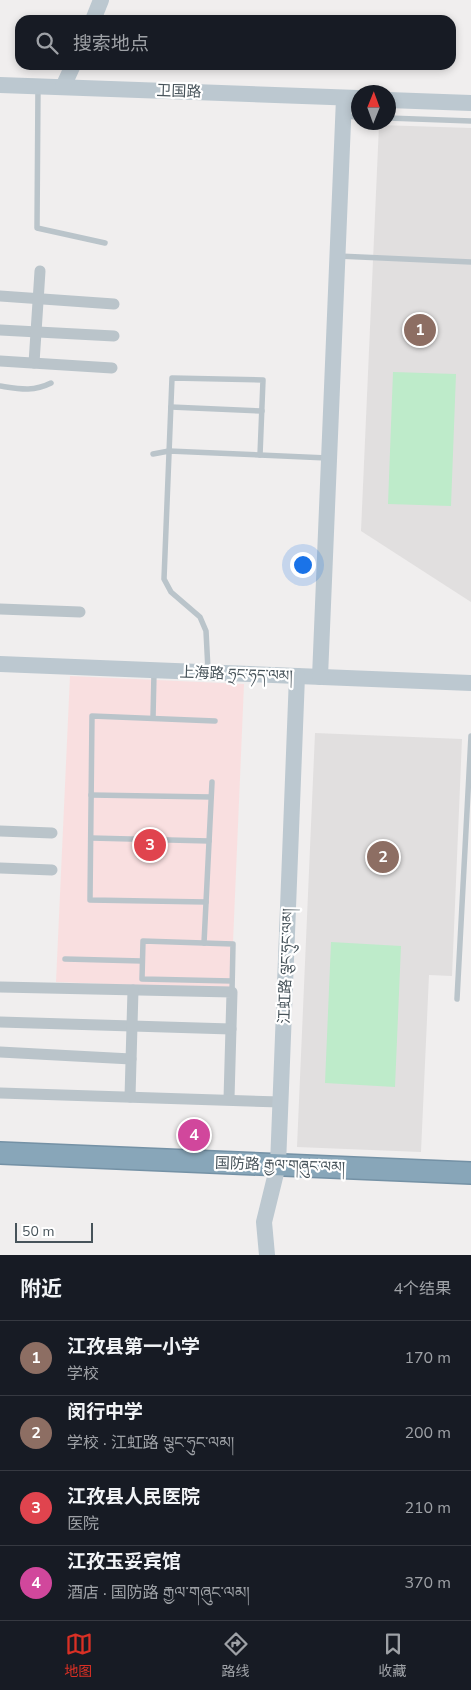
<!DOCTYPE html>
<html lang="zh">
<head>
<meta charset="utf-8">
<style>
  :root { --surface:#171b24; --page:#242831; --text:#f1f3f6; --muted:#9ea1a6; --line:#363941; --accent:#d93025 }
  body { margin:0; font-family:"Nunito Sans","Noto Sans SC","Noto Serif Tibetan",sans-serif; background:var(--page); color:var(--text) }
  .compass { position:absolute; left:351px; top:85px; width:45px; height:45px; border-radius:50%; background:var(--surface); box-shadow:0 2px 8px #0003; rotate:1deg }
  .scale { position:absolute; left:15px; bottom:12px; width:78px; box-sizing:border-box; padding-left:5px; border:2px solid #47535a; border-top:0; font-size:14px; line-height:18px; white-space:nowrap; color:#47535a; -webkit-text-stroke:4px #fff; paint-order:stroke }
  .you { position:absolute; left:302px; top:564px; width:18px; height:18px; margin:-12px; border:4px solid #fff; border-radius:50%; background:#1a73e8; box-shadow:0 0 0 8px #1a73e833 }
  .badge { display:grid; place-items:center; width:32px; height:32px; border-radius:50%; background:var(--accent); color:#fff; font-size:16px; font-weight:700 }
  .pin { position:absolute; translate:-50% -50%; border:2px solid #fff; box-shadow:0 1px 5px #0006 }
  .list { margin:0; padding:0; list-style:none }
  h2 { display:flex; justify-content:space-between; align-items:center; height:65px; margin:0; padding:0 20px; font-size:21px }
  h2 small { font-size:16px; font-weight:400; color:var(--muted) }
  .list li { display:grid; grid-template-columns:32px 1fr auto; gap:15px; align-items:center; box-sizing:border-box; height:75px; padding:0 20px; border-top:1px solid var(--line) }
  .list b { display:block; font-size:19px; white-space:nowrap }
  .list p { margin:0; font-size:16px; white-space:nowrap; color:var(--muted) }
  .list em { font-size:16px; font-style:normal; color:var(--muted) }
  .icon { flex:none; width:28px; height:28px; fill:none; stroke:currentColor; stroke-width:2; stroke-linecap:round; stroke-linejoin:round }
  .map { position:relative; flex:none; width:471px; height:1255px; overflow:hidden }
  .search { position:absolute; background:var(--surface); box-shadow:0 2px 8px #0003; left:15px; right:15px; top:15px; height:55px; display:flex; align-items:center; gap:12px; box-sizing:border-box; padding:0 18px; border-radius:15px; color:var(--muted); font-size:19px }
  .sheet { height:365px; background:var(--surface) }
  nav { display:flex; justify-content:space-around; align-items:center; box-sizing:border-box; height:70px; border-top:1px solid var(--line); background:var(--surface); font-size:14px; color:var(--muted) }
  nav a { display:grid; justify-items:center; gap:2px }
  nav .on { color:var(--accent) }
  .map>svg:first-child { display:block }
</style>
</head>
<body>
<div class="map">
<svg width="471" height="1255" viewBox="0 0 471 1255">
  <rect width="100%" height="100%" fill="#f0eeee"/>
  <g fill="#e1dfdf">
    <path d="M 379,125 L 471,128 L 471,602 L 361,531 Z"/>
    <path d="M 315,733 L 462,739 L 452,976 L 429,975 L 421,1152 L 297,1147 Z"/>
  </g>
  <path fill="#f9dfe0" d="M 70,676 L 244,684 L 231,989 L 56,982 Z"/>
  <g fill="#beebca">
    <path d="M 393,372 L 456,374 L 451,506 L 388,504 Z"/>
    <path d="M 331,942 L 401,946 L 395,1087 L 325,1083 Z"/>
  </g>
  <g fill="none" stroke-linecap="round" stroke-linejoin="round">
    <g stroke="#7491a5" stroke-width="24">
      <path id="highway" d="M 0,1153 L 471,1173"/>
    </g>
    <g stroke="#bac4ca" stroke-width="5.5">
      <path d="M 38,87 L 37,228 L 105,243"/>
      <path d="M 346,116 L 358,117"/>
      <path d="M 388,118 L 471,121"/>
      <path d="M 338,256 L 471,262"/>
      <path d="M 0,386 C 20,389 33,392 51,383"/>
      <path d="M 171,407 L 262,411"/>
      <path d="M 153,454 L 169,451 L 327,458"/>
      <path d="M 208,670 L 206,631 L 200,617 L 171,592 L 164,579 L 172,378 L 263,380 L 260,455"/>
      <path d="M 153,718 L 154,673"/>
      <path d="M 91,795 L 211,797"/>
      <path d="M 91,838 L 209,841"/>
      <path d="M 206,902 L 90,900 L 92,716 L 215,721"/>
      <path d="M 204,943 L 212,782"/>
      <path d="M 65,959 L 142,961"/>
      <path d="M 232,981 L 142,979 L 143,941 L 233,944 L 232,992"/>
      <path d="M 457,999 L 471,736"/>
    </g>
    <g stroke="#bac4ca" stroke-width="11">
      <path d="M 0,296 L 114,304"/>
      <path d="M 0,330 L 114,336"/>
      <path d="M 0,361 L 112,368"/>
      <path d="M 34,363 L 40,271"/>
      <path d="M 0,609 L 80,612"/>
      <path d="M 0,831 L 52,833"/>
      <path d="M 0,868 L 52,870"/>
      <path d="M 0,987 L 232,992 L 229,1099"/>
      <path d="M 0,1022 L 231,1029"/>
      <path d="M 0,1052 L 131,1059"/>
      <path d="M 0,1093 L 281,1102"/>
      <path d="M 130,1097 L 133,990"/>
    </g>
    <g stroke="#bcc8d0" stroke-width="16">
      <path d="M 93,20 L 101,0"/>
      <path d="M 0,85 L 358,98"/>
      <path d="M 63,87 L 73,65"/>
      <path d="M 388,100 L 471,103"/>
      <path d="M 0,664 L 471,683"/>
      <path d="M 320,677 L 344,98"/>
      <path d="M 267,1255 L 264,1222 L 278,1165 L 297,676"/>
    </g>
    <use href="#highway" stroke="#88a6b9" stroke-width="21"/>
  </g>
  <g text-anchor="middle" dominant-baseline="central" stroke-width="4.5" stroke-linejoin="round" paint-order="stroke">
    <g font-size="15" fill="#47535a" stroke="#fff">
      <text transform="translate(179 91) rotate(2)">卫国路</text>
      <text transform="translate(236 674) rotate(2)">上海路 ཧྲང་ཧད་ལམ།</text>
      <text transform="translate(286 966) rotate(-88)">江虹路 ལྕང་ཧུང་ལམ།</text>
      <text transform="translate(280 1165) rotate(2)">国防路 རྒྱལ་གཞུང་ལམ།</text>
    </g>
  </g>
</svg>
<svg class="compass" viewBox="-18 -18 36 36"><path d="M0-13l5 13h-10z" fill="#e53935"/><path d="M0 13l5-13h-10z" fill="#9ea1a6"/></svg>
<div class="scale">50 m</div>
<div class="you"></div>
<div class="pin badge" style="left:420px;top:330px;background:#8d6e63">1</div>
<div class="pin badge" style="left:383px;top:857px;background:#8d6e63">2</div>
<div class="pin badge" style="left:150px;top:845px;background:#e0444e">3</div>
<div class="pin badge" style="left:194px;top:1135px;background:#d1479c">4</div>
<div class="search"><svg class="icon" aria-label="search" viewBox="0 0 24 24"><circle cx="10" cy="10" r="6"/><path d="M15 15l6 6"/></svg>搜索地点</div>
</div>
<section class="sheet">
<h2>附近<small>4个结果</small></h2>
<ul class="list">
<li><span class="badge" style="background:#8d6e63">1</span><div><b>江孜县第一小学</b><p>学校</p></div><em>170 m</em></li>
<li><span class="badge" style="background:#8d6e63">2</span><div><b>闵行中学</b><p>学校 · 江虹路 ལྕང་ཧུང་ལམ།</p></div><em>200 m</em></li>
<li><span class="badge" style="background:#e0444e">3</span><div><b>江孜县人民医院</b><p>医院</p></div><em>210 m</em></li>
<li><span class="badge" style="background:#d1479c">4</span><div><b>江孜玉妥宾馆</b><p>酒店 · 国防路 རྒྱལ་གཞུང་ལམ།</p></div><em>370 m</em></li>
</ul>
</section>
<nav>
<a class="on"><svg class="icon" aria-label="map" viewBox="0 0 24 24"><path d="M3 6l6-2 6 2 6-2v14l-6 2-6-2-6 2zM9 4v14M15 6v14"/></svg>地图</a>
<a><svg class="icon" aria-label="directions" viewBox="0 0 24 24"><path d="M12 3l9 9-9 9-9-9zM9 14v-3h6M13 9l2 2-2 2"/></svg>路线</a>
<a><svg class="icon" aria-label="saved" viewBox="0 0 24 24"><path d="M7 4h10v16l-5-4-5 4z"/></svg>收藏</a>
</nav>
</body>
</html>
